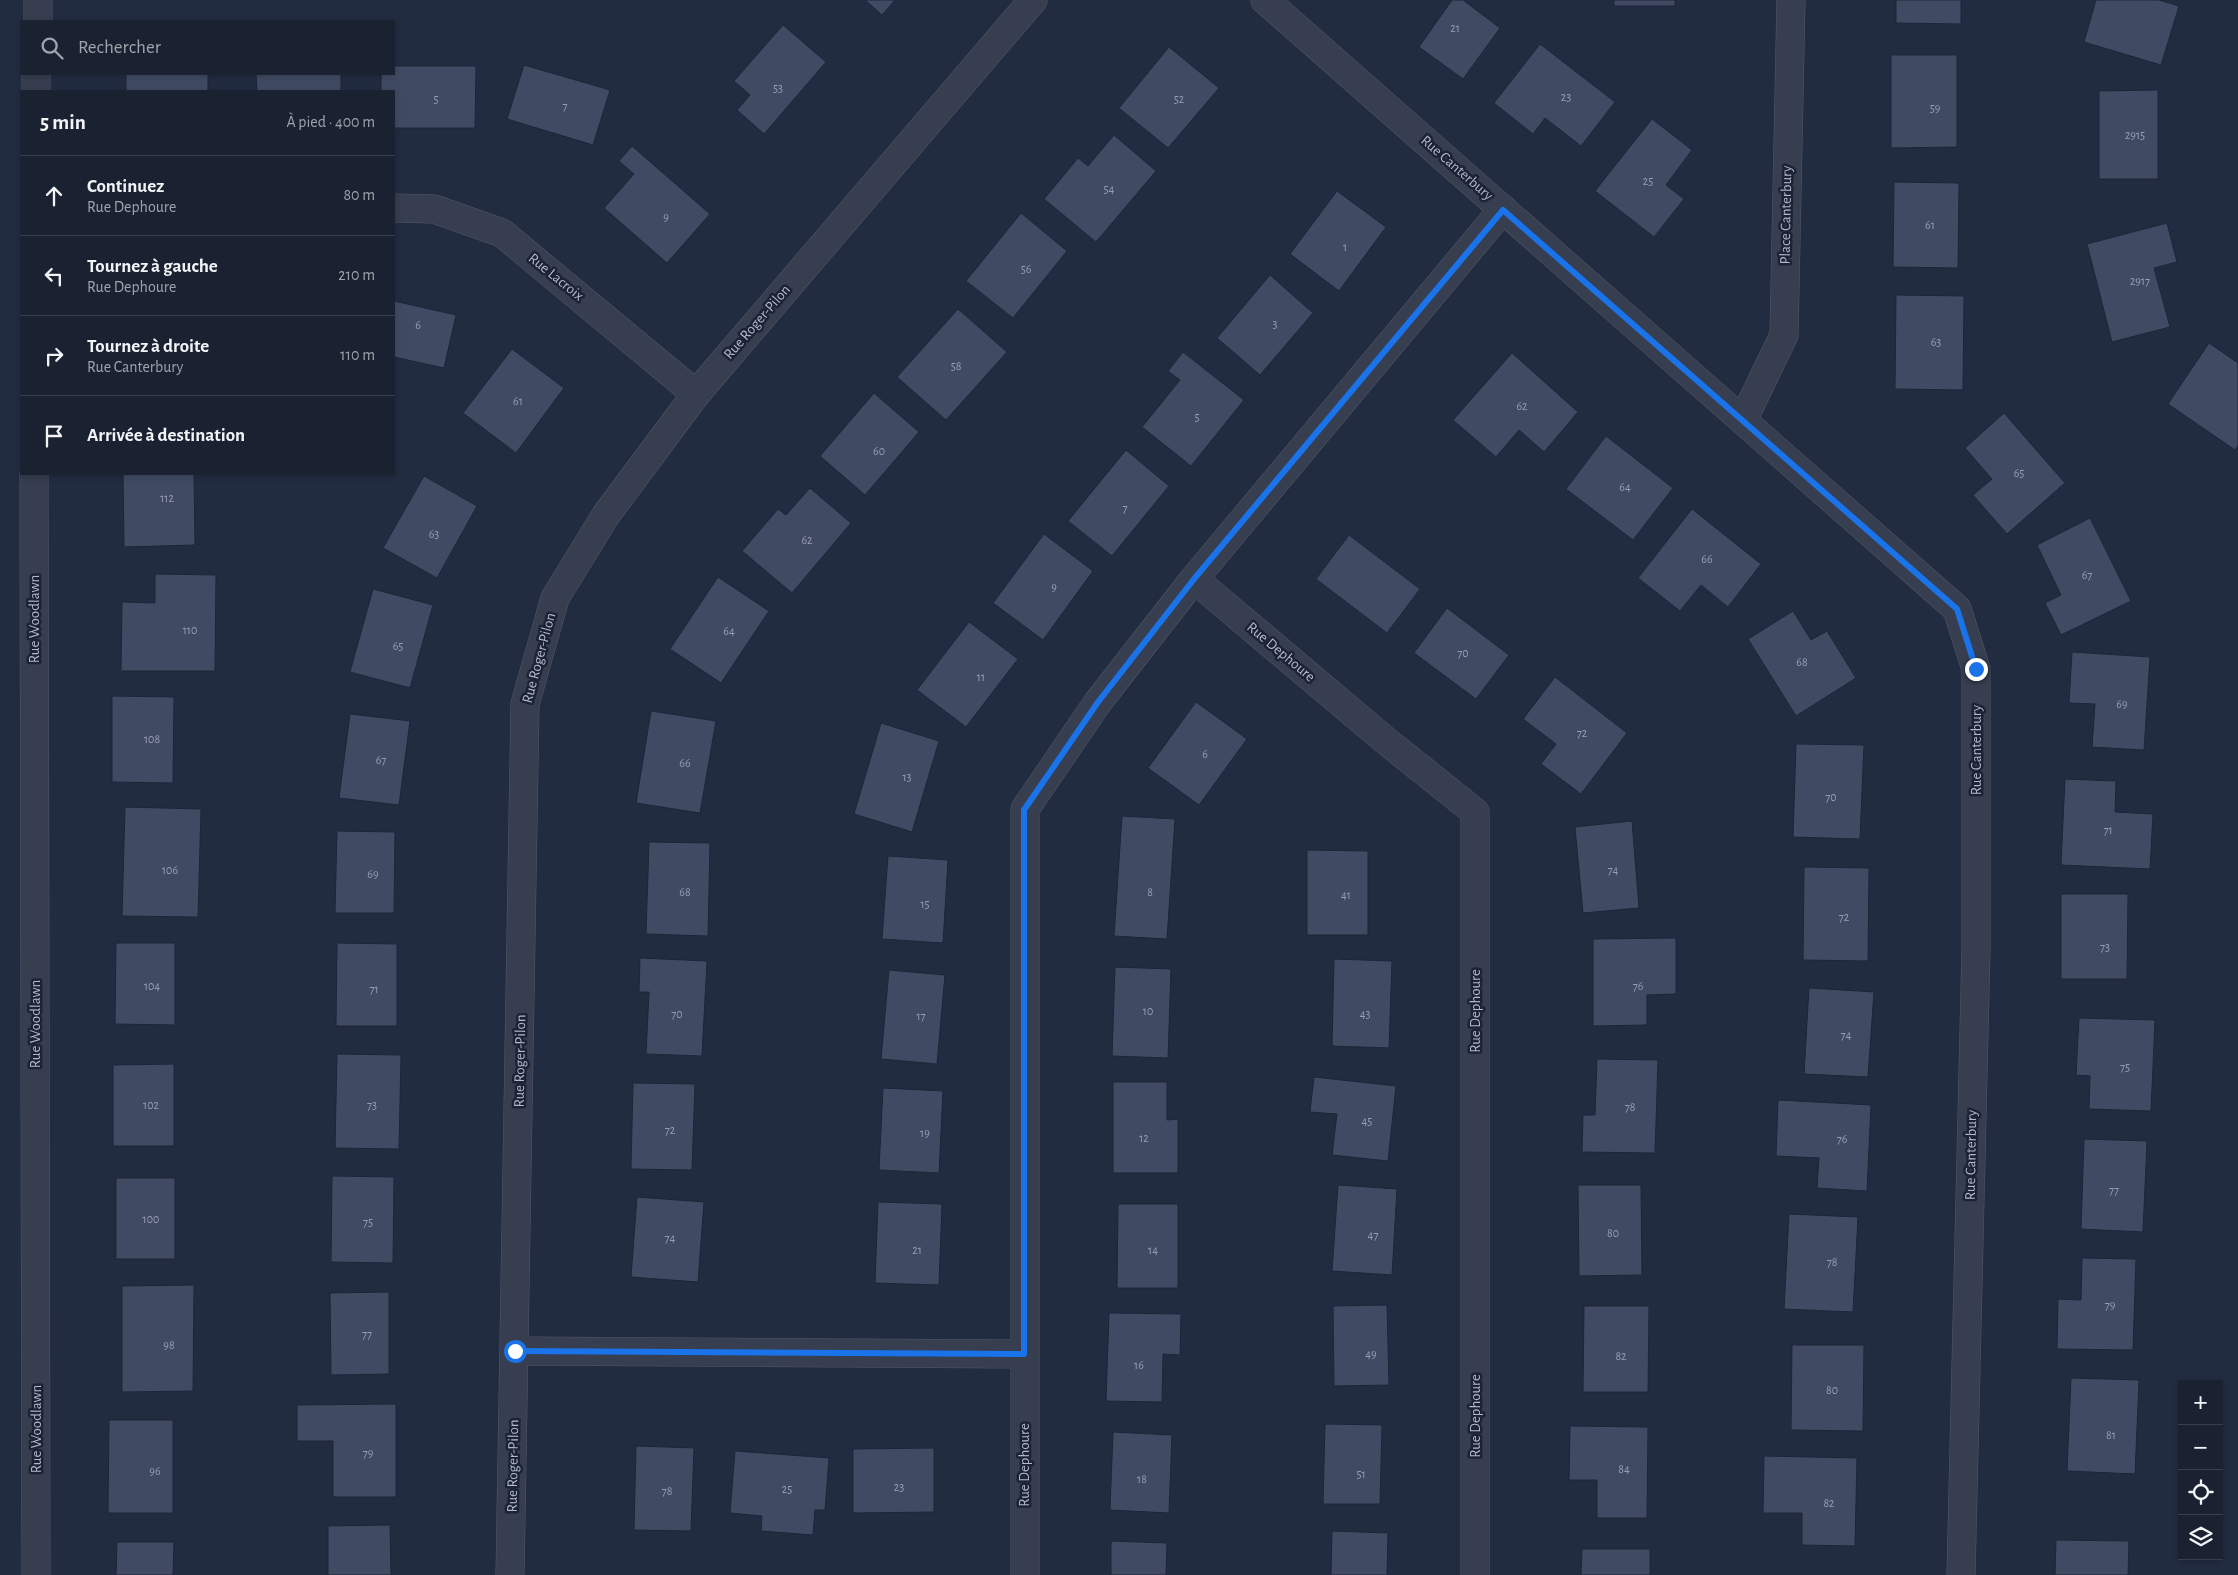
<!DOCTYPE html>
<html lang="fr">
<head>
<meta charset="utf-8">
<style>
  :root { --surface:#1a2131; --page:#232939; --text:#f1f3f6; --muted:#9fa3ab; --line:#383e4d }
  body { margin:0; font-family:"Alegreya Sans",sans-serif; background:var(--page); color:var(--text) }
  .controls { position:absolute; right:15px; bottom:15px; display:grid; overflow:hidden; border-radius:0px; box-shadow:0 2px 8px #0003 }
  .controls button { width:45px; height:45px; display:grid; place-items:center; padding:0; border:0; border-bottom:1px solid var(--line); background:var(--surface); color:var(--text); font:25px sans-serif }
  .stop { position:absolute; width:15px; height:15px; margin:-11px; border:4px solid #1a73e8; border-radius:50%; background:#fff }
  .stop.end { background:#1a73e8; border-color:#fff; box-shadow:0 1px 5px #0008 }
  .list { margin:0; padding:0; list-style:none }
  h2 { display:flex; justify-content:space-between; align-items:center; height:65px; margin:0; padding:0 20px; font-size:21px }
  h2 small { font-size:16px; font-weight:400; color:var(--muted) }
  .list li { display:grid; grid-template-columns:32px 1fr auto; gap:15px; align-items:center; box-sizing:border-box; height:80px; padding:0 20px; border-top:1px solid var(--line) }
  .list b { display:block; font-size:19px; white-space:nowrap }
  .list p { margin:0; font-size:16px; white-space:nowrap; color:var(--muted) }
  .list em { font-size:16px; font-style:normal; color:var(--muted) }
  .icon { flex:none; width:28px; height:28px; fill:none; stroke:currentColor; stroke-width:2; stroke-linecap:round; stroke-linejoin:round }
  .map { position:relative; flex:none; width:2238px; height:1575px; overflow:hidden }
  .search { position:absolute; background:var(--surface); box-shadow:0 2px 8px #0003; left:20px; top:20px; width:375px; height:55px; display:flex; align-items:center; gap:12px; box-sizing:border-box; padding:0 18px; border-radius:0px; color:var(--muted); font-size:19px }
  .panel { position:absolute; background:var(--surface); box-shadow:0 2px 8px #0003; left:20px; top:90px; width:375px; height:385px; border-radius:0px }
  .map>svg:first-child { display:block }
</style>
</head>
<body>
<div class="map">
<svg width="2238" height="1575" viewBox="0 0 2238 1575">
  <rect width="100%" height="100%" fill="#222c41"/>
  <g fill="#404b63" stroke="#1d2537">
    <path d="M 865,0 L 895,0 L 882,15 Z"/>
    <path d="M 1452,0 L 1463,0 L 1500,28 L 1463,79 L 1419,47 Z"/>
    <rect x="1614" y="0" width="61" height="6"/>
    <path d="M 1896,0 L 1961,0 L 1961,24 L 1896,23 Z"/>
    <path d="M 2096,0 L 2159,0 L 2179,6 L 2161,65 L 2084,42 Z"/>
    <path d="M 783,25 L 826,62 L 764,134 L 737,110 L 750,95 L 734,81 Z"/>
    <path d="M 1540,44 L 1615,102 L 1581,146 L 1545,118 L 1533,134 L 1494,103 Z"/>
    <path d="M 1169,47 L 1219,88 L 1168,148 L 1119,108 Z"/>
    <path d="M 1891,55 L 1957,55 L 1957,147 L 1891,148 Z"/>
    <path d="M 524,65 L 610,90 L 593,145 L 507,119 Z"/>
    <path d="M 394,66 L 476,66 L 475,128 L 394,128 L 394,91 L 381,91 L 381,74 L 394,74 Z"/>
    <rect x="126" y="74" width="82" height="17"/>
    <path d="M 256,74 L 341,74 L 341,91 L 257,91 Z"/>
    <path d="M 2158,90 L 2158,179 L 2099,179 L 2099,91 Z"/>
    <path d="M 1652,119 L 1692,150 L 1666,185 L 1684,199 L 1654,237 L 1595,191 Z"/>
    <path d="M 1114,135 L 1156,171 L 1096,242 L 1044,199 L 1078,158 L 1088,166 Z"/>
    <path d="M 632,146 L 710,214 L 667,263 L 604,208 L 634,174 L 619,161 Z"/>
    <path d="M 1894,182 L 1959,183 L 1958,268 L 1893,267 Z"/>
    <path d="M 1337,191 L 1386,227 L 1339,291 L 1290,254 Z"/>
    <path d="M 1021,213 L 1067,251 L 1013,318 L 966,281 Z"/>
    <path d="M 2167,223 L 2177,262 L 2154,268 L 2170,327 L 2112,342 L 2087,244 Z"/>
    <path d="M 1270,275 L 1313,313 L 1260,375 L 1217,338 Z"/>
    <path d="M 1896,295 L 1964,296 L 1963,390 L 1895,389 Z"/>
    <path d="M 394,301 L 456,315 L 444,368 L 394,357 Z"/>
    <path d="M 958,309 L 1007,352 L 946,420 L 897,377 Z"/>
    <path d="M 2209,343 L 2238,363 L 2238,446 L 2235,450 L 2168,404 Z"/>
    <path d="M 512,349 L 564,388 L 516,453 L 463,413 Z"/>
    <path d="M 1183,352 L 1244,400 L 1191,466 L 1142,427 L 1180,380 L 1168,371 Z"/>
    <path d="M 1512,353 L 1578,412 L 1544,452 L 1519,430 L 1496,457 L 1453,420 Z"/>
    <path d="M 874,393 L 919,432 L 865,495 L 820,456 Z"/>
    <path d="M 2004,413 L 2065,483 L 2007,534 L 1973,495 L 1992,479 L 1965,448 Z"/>
    <path d="M 1606,436 L 1673,488 L 1633,540 L 1566,489 Z"/>
    <path d="M 1126,450 L 1169,486 L 1112,556 L 1068,521 Z"/>
    <path d="M 123,474 L 194,474 L 195,545 L 124,547 Z"/>
    <path d="M 424,476 L 477,506 L 437,578 L 383,548 Z"/>
    <path d="M 810,488 L 851,523 L 792,593 L 742,551 L 778,509 L 786,515 Z"/>
    <path d="M 1692,509 L 1761,564 L 1728,607 L 1701,585 L 1680,611 L 1638,578 Z"/>
    <path d="M 2090,518 L 2131,601 L 2061,635 L 2045,603 L 2061,595 L 2037,545 Z"/>
    <path d="M 1044,534 L 1093,571 L 1043,640 L 993,603 Z"/>
    <path d="M 1349,535 L 1420,589 L 1387,633 L 1316,579 Z"/>
    <path d="M 155,574 L 216,575 L 215,671 L 121,671 L 122,602 L 155,603 Z"/>
    <path d="M 718,577 L 769,611 L 721,683 L 670,649 Z"/>
    <path d="M 373,589 L 433,605 L 410,688 L 350,672 Z"/>
    <path d="M 1447,608 L 1509,655 L 1476,699 L 1414,653 Z"/>
    <path d="M 1793,611 L 1811,640 L 1827,631 L 1856,678 L 1796,716 L 1748,639 Z"/>
    <path d="M 969,622 L 1018,659 L 966,727 L 917,690 Z"/>
    <path d="M 2072,652 L 2150,657 L 2144,750 L 2092,747 L 2095,704 L 2069,703 Z"/>
    <path d="M 1555,677 L 1627,733 L 1581,794 L 1541,764 L 1556,744 L 1523,719 Z"/>
    <path d="M 112,696 L 174,697 L 173,783 L 112,782 Z"/>
    <path d="M 1196,702 L 1247,739 L 1199,805 L 1148,768 Z"/>
    <path d="M 651,711 L 716,721 L 700,813 L 636,803 Z"/>
    <path d="M 350,714 L 410,721 L 399,805 L 339,798 Z"/>
    <path d="M 881,723 L 939,741 L 912,832 L 854,814 Z"/>
    <path d="M 1796,744 L 1864,745 L 1860,839 L 1793,837 Z"/>
    <path d="M 2065,779 L 2116,781 L 2115,812 L 2153,814 L 2150,869 L 2061,865 Z"/>
    <path d="M 125,807 L 201,809 L 198,917 L 122,916 Z"/>
    <path d="M 1122,816 L 1175,819 L 1167,939 L 1114,936 Z"/>
    <path d="M 1632,821 L 1639,908 L 1583,913 L 1575,827 Z"/>
    <path d="M 337,831 L 395,832 L 394,913 L 335,913 Z"/>
    <path d="M 649,842 L 710,843 L 708,936 L 646,934 Z"/>
    <path d="M 1307,850 L 1368,851 L 1368,935 L 1307,935 Z"/>
    <path d="M 888,856 L 948,860 L 943,943 L 882,939 Z"/>
    <path d="M 1804,867 L 1869,868 L 1868,961 L 1803,960 Z"/>
    <path d="M 2061,894 L 2128,894 L 2127,979 L 2061,979 Z"/>
    <path d="M 1676,938 L 1676,994 L 1647,995 L 1647,1025 L 1593,1026 L 1593,939 Z"/>
    <path d="M 116,943 L 175,943 L 175,1025 L 115,1024 Z"/>
    <path d="M 337,943 L 397,944 L 397,1026 L 336,1026 Z"/>
    <path d="M 640,958 L 707,961 L 702,1056 L 646,1054 L 649,992 L 639,992 Z"/>
    <path d="M 1334,959 L 1392,961 L 1389,1048 L 1332,1046 Z"/>
    <path d="M 1115,967 L 1171,969 L 1168,1058 L 1112,1056 Z"/>
    <path d="M 889,970 L 945,975 L 937,1064 L 881,1059 Z"/>
    <path d="M 1809,988 L 1874,992 L 1868,1077 L 1804,1074 Z"/>
    <path d="M 2079,1018 L 2155,1020 L 2151,1111 L 2089,1109 L 2090,1076 L 2076,1075 Z"/>
    <path d="M 337,1054 L 401,1055 L 399,1149 L 335,1148 Z"/>
    <path d="M 1597,1059 L 1658,1060 L 1655,1153 L 1582,1152 L 1583,1115 L 1595,1115 Z"/>
    <path d="M 174,1064 L 174,1146 L 113,1146 L 113,1065 Z"/>
    <path d="M 1314,1077 L 1396,1086 L 1388,1161 L 1332,1155 L 1337,1114 L 1310,1112 Z"/>
    <path d="M 1113,1082 L 1167,1082 L 1167,1120 L 1178,1119 L 1178,1173 L 1113,1173 Z"/>
    <path d="M 633,1083 L 695,1084 L 692,1170 L 631,1169 Z"/>
    <path d="M 883,1088 L 943,1091 L 939,1173 L 879,1170 Z"/>
    <path d="M 1778,1100 L 1871,1105 L 1867,1191 L 1817,1188 L 1819,1158 L 1776,1156 Z"/>
    <path d="M 2084,1139 L 2147,1141 L 2143,1232 L 2081,1229 Z"/>
    <path d="M 332,1176 L 394,1177 L 393,1263 L 331,1262 Z"/>
    <rect x="116" y="1178" width="59" height="81"/>
    <path d="M 1338,1185 L 1397,1189 L 1392,1275 L 1332,1271 Z"/>
    <path d="M 1578,1185 L 1641,1185 L 1642,1275 L 1579,1276 Z"/>
    <path d="M 637,1197 L 704,1202 L 698,1282 L 631,1277 Z"/>
    <path d="M 878,1202 L 942,1204 L 939,1285 L 875,1283 Z"/>
    <path d="M 1118,1204 L 1178,1204 L 1178,1288 L 1117,1288 Z"/>
    <path d="M 1789,1214 L 1858,1217 L 1853,1312 L 1784,1309 Z"/>
    <path d="M 2082,1258 L 2136,1259 L 2133,1350 L 2057,1349 L 2058,1299 L 2081,1300 Z"/>
    <path d="M 194,1285 L 193,1391 L 122,1392 L 122,1286 Z"/>
    <path d="M 389,1292 L 389,1374 L 331,1375 L 330,1293 Z"/>
    <path d="M 1387,1305 L 1389,1385 L 1334,1386 L 1333,1306 Z"/>
    <path d="M 1584,1306 L 1649,1306 L 1648,1392 L 1583,1392 Z"/>
    <path d="M 1109,1313 L 1181,1314 L 1180,1355 L 1163,1354 L 1162,1402 L 1106,1401 Z"/>
    <path d="M 1792,1345 L 1864,1345 L 1863,1431 L 1791,1430 Z"/>
    <path d="M 2071,1378 L 2139,1380 L 2135,1474 L 2067,1471 Z"/>
    <path d="M 396,1404 L 396,1497 L 333,1497 L 333,1441 L 297,1441 L 297,1405 Z"/>
    <path d="M 109,1420 L 173,1420 L 173,1513 L 108,1513 Z"/>
    <path d="M 1325,1424 L 1382,1425 L 1380,1504 L 1323,1504 Z"/>
    <path d="M 1570,1426 L 1648,1427 L 1647,1518 L 1597,1518 L 1597,1480 L 1569,1480 Z"/>
    <path d="M 1113,1432 L 1172,1435 L 1169,1513 L 1110,1510 Z"/>
    <path d="M 636,1446 L 694,1448 L 691,1531 L 634,1530 Z"/>
    <path d="M 934,1448 L 934,1512 L 853,1513 L 853,1449 Z"/>
    <path d="M 735,1451 L 829,1458 L 825,1510 L 815,1510 L 813,1535 L 761,1531 L 762,1516 L 730,1513 Z"/>
    <path d="M 1764,1456 L 1857,1458 L 1855,1546 L 1802,1545 L 1802,1513 L 1763,1513 Z"/>
    <path d="M 390,1525 L 391,1575 L 328,1575 L 328,1526 Z"/>
    <path d="M 1332,1531 L 1388,1533 L 1387,1575 L 1331,1575 Z"/>
    <path d="M 2056,1540 L 2129,1541 L 2128,1575 L 2055,1575 Z"/>
    <path d="M 1111,1541 L 1167,1543 L 1166,1575 L 1111,1575 Z"/>
    <path d="M 117,1542 L 174,1542 L 173,1575 L 116,1575 Z"/>
    <path d="M 1582,1549 L 1650,1549 L 1650,1575 L 1581,1575 Z"/>
  </g>
  <g fill="none" stroke-linecap="round" stroke-linejoin="round">
    <g stroke="#51596b" stroke-width="29">
      <g id="minor">
        <path d="M 1265,0 L 1957,609 L 1976,669 L 1976,948 L 1961,1575"/>
        <path d="M 38,21 L 38,0"/>
        <path d="M 36,91 L 36,74"/>
        <path d="M 394,208 L 434,209 L 502,233 L 696,394"/>
        <path d="M 1743,420 L 1784,335 L 1791,0"/>
        <path d="M 34,474 L 36,1575"/>
        <path d="M 1194,579 L 1385,740 L 1475,812 L 1475,1575"/>
        <path d="M 515,1351 L 1024,1354"/>
        <path d="M 1025,1575 L 1025,809 L 1098,702 L 1194,579 L 1503,209"/>
      </g>
    </g>
    <g stroke="#51596b" stroke-width="29">
      <path id="tertiary" d="M 510,1575 L 525,704 L 555,598 L 606,515 L 696,394 L 1033,0"/>
    </g>
    <use href="#minor" stroke="#363e50" stroke-width="28"/>
    <use href="#tertiary" stroke="#363e50" stroke-width="28"/>
  </g>
  <g fill="none" stroke-linecap="round" stroke-linejoin="round">
    <path stroke="#1a73e8" stroke-width="6" d="M 515,1351 L 1024,1354 L 1024,810 L 1098,702 L 1194,579 L 1503,210 L 1957,609 L 1976,669"/>
  </g>
  <g text-anchor="middle" dominant-baseline="central" stroke-width="5" stroke-linejoin="round" paint-order="stroke">
    <g font-size="12" fill="#969eb1">
      <text x="1455" y="28">21</text>
      <text x="778" y="88">53</text>
      <text x="1566" y="97">23</text>
      <text x="436" y="99">5</text>
      <text x="1179" y="99">52</text>
      <text x="565" y="106">7</text>
      <text x="1935" y="108">59</text>
      <text x="2135" y="135">2915</text>
      <text x="1648" y="181">25</text>
      <text x="1109" y="189">54</text>
      <text x="666" y="217">9</text>
      <text x="1930" y="225">61</text>
      <text x="1345" y="247">1</text>
      <text x="1026" y="269">56</text>
      <text x="2140" y="281">2917</text>
      <text x="1275" y="324">3</text>
      <text x="418" y="325">6</text>
      <text x="1936" y="342">63</text>
      <text x="956" y="366">58</text>
      <text x="518" y="401">61</text>
      <text x="1522" y="406">62</text>
      <text x="1197" y="417">5</text>
      <text x="879" y="451">60</text>
      <text x="2019" y="473">65</text>
      <text x="1625" y="487">64</text>
      <text x="167" y="498">112</text>
      <text x="1125" y="508">7</text>
      <text x="434" y="534">63</text>
      <text x="807" y="540">62</text>
      <text x="1707" y="559">66</text>
      <text x="2087" y="575">67</text>
      <text x="1054" y="587">9</text>
      <text x="190" y="630">110</text>
      <text x="729" y="631">64</text>
      <text x="398" y="646">65</text>
      <text x="1463" y="653">70</text>
      <text x="1802" y="662">68</text>
      <text x="981" y="677">11</text>
      <text x="2122" y="704">69</text>
      <text x="1582" y="733">72</text>
      <text x="152" y="739">108</text>
      <text x="1205" y="754">6</text>
      <text x="381" y="760">67</text>
      <text x="685" y="763">66</text>
      <text x="907" y="777">13</text>
      <text x="1831" y="797">70</text>
      <text x="2108" y="830">71</text>
      <text x="170" y="870">106</text>
      <text x="1613" y="870">74</text>
      <text x="373" y="874">69</text>
      <text x="685" y="892">68</text>
      <text x="1150" y="892">8</text>
      <text x="1346" y="895">41</text>
      <text x="925" y="904">15</text>
      <text x="1844" y="917">72</text>
      <text x="2105" y="947">73</text>
      <text x="152" y="986">104</text>
      <text x="1638" y="986">76</text>
      <text x="374" y="989">71</text>
      <text x="1148" y="1011">10</text>
      <text x="677" y="1014">70</text>
      <text x="1365" y="1014">43</text>
      <text x="921" y="1016">17</text>
      <text x="1846" y="1035">74</text>
      <text x="2125" y="1067">75</text>
      <text x="151" y="1105">102</text>
      <text x="372" y="1105">73</text>
      <text x="1630" y="1107">78</text>
      <text x="1367" y="1121">45</text>
      <text x="670" y="1130">72</text>
      <text x="925" y="1133">19</text>
      <text x="1144" y="1138">12</text>
      <text x="1842" y="1139">76</text>
      <text x="2114" y="1190">77</text>
      <text x="151" y="1219">100</text>
      <text x="368" y="1222">75</text>
      <text x="1613" y="1233">80</text>
      <text x="1373" y="1235">47</text>
      <text x="670" y="1238">74</text>
      <text x="917" y="1250">21</text>
      <text x="1153" y="1250">14</text>
      <text x="1832" y="1262">78</text>
      <text x="2110" y="1305">79</text>
      <text x="367" y="1334">77</text>
      <text x="169" y="1345">98</text>
      <text x="1371" y="1354">49</text>
      <text x="1621" y="1356">82</text>
      <text x="1139" y="1365">16</text>
      <text x="1832" y="1390">80</text>
      <text x="2111" y="1435">81</text>
      <text x="368" y="1453">79</text>
      <text x="1624" y="1469">84</text>
      <text x="155" y="1471">96</text>
      <text x="1361" y="1474">51</text>
      <text x="1142" y="1479">18</text>
      <text x="899" y="1487">23</text>
      <text x="787" y="1489">25</text>
      <text x="667" y="1491">78</text>
      <text x="1829" y="1503">82</text>
    </g>
    <g font-size="15" fill="#b2b9cb" stroke="#1b2335">
      <text transform="translate(1457 168) rotate(41)">Rue Canterbury</text>
      <text transform="translate(1786 215) rotate(-89)">Place Canterbury</text>
      <text transform="translate(556 277) rotate(39)">Rue Lacroix</text>
      <text transform="translate(757 322) rotate(-49)">Rue Roger-Pilon</text>
      <text transform="translate(34 619) rotate(-90)">Rue Woodlawn</text>
      <text transform="translate(1281 652) rotate(40)">Rue Dephoure</text>
      <text transform="translate(539 658) rotate(-75)">Rue Roger-Pilon</text>
      <text transform="translate(1976 750) rotate(-90)">Rue Canterbury</text>
      <text transform="translate(1475 1011) rotate(-90)">Rue Dephoure</text>
      <text transform="translate(35 1024) rotate(-90)">Rue Woodlawn</text>
      <text transform="translate(520 1061) rotate(-89)">Rue Roger-Pilon</text>
      <text transform="translate(1971 1155) rotate(-89)">Rue Canterbury</text>
      <text transform="translate(1475 1416) rotate(-90)">Rue Dephoure</text>
      <text transform="translate(36 1429) rotate(-90)">Rue Woodlawn</text>
      <text transform="translate(1024 1465) rotate(-90)">Rue Dephoure</text>
      <text transform="translate(513 1466) rotate(-89)">Rue Roger-Pilon</text>
    </g>
  </g>
</svg>
<div class="controls">
<button>+</button>
<button>−</button>
<button><svg class="icon" aria-label="locate" viewBox="0 0 24 24"><circle cx="12" cy="12" r="6"/><path d="M12 2v4M12 18v4M2 12h4M18 12h4"/></svg></button>
<button><svg class="icon" aria-label="layers" viewBox="0 0 24 24"><path d="M12 4l9 5-9 5-9-5zM3 14l9 5 9-5"/></svg></button>
</div>
<div class="stop" style="left:515px;top:1351px"></div>
<div class="stop end" style="left:1976px;top:669px"></div>
<div class="search"><svg class="icon" aria-label="search" viewBox="0 0 24 24"><circle cx="10" cy="10" r="6"/><path d="M15 15l6 6"/></svg>Rechercher</div>
<section class="panel">
<h2>5 min<small>À pied · 400 m</small></h2>
<ul class="list">
<li><svg class="icon" aria-label="ahead" viewBox="0 0 24 24"><path d="M12 20V5M6 11l6-6 6 6"/></svg><div><b>Continuez</b><p>Rue Dephoure</p></div><em>80 m</em></li>
<li><svg class="icon" aria-label="left" viewBox="0 0 24 24"><path d="M17 20v-9H6M10 6l-5 5 5 5"/></svg><div><b>Tournez à gauche</b><p>Rue Dephoure</p></div><em>210 m</em></li>
<li><svg class="icon" aria-label="right" viewBox="0 0 24 24"><path d="M7 20v-9h11M14 6l5 5-5 5"/></svg><div><b>Tournez à droite</b><p>Rue Canterbury</p></div><em>110 m</em></li>
<li><svg class="icon" aria-label="arrive" viewBox="0 0 24 24"><path d="M6 21V4h12l-3 4 3 4H6"/></svg><div><b>Arrivée à destination</b></div></li>
</ul>
</section>
</div>
</body>
</html>
